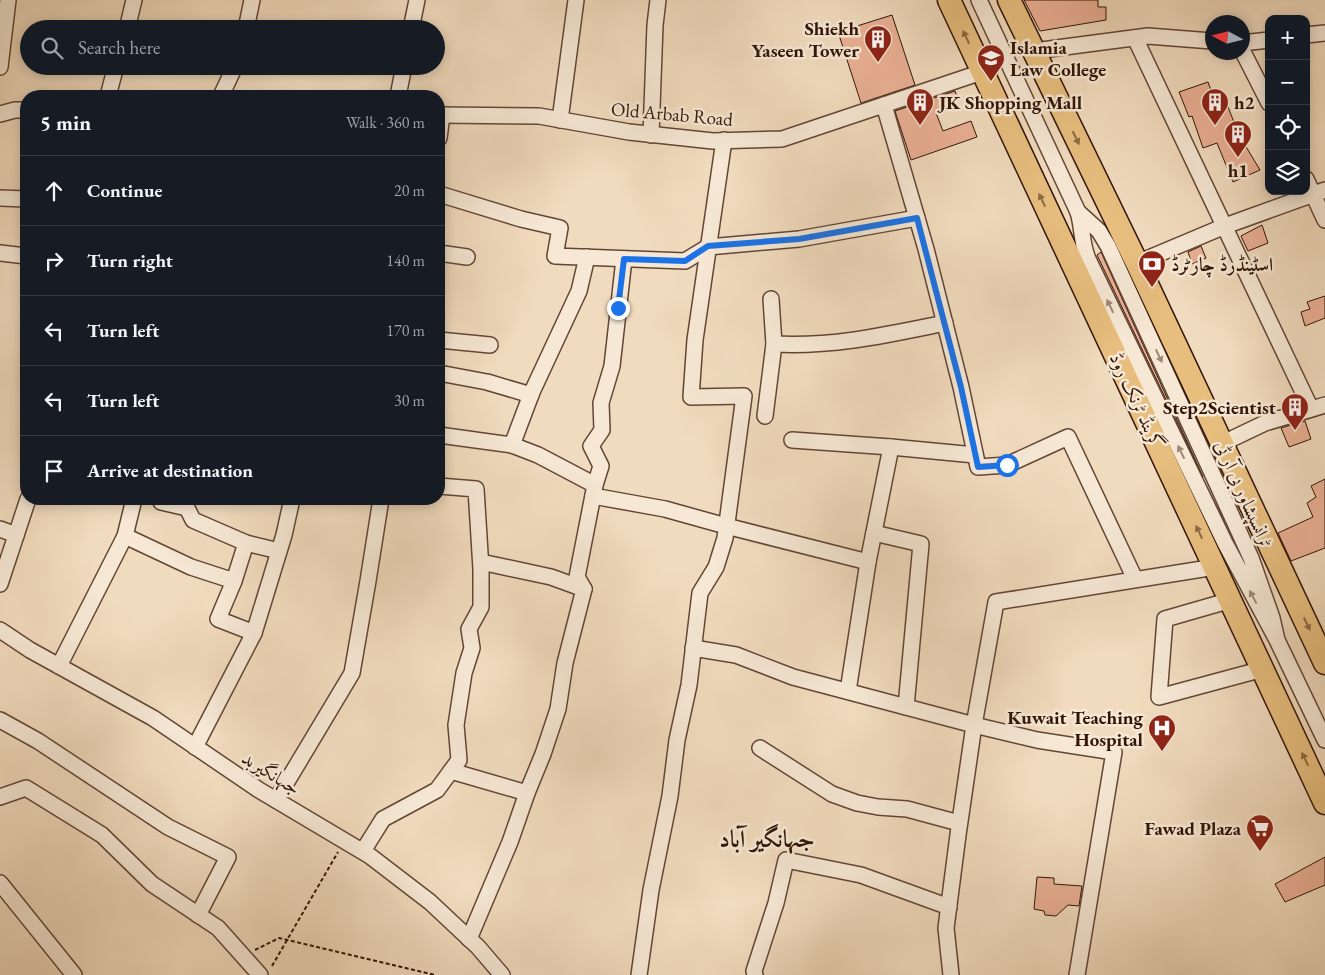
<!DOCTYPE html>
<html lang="en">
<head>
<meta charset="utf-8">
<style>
  :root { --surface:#171b24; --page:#20242c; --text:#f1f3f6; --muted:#9ea1a6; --line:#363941 }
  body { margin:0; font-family:"EB Garamond",Amiri,serif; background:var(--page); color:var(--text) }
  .controls { position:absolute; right:15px; top:15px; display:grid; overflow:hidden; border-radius:10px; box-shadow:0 2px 12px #0003 }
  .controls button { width:45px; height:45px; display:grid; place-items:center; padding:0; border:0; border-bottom:1px solid var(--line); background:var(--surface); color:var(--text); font:25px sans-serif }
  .compass { position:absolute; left:1205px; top:15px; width:45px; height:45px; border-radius:50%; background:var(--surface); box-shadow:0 2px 12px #0003; rotate:277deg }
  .stop { position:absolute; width:15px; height:15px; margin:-11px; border:4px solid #1a73e8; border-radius:50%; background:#fff }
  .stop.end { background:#1a73e8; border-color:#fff; box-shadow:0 1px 5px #0008 }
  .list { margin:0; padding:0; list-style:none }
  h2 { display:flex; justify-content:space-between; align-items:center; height:65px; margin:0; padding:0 20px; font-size:21px }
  h2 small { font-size:16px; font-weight:400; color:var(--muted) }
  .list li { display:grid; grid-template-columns:32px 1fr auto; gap:15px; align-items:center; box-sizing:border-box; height:70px; padding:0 20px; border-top:1px solid var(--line) }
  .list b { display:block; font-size:19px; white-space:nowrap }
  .list em { font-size:16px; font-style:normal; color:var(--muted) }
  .icon { flex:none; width:28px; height:28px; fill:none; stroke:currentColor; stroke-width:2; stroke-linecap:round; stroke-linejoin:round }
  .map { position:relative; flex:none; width:1325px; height:975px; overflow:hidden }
  .search { position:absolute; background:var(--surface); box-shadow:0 2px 12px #0003; left:20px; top:20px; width:425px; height:55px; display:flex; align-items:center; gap:12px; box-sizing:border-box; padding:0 18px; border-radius:28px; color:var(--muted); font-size:19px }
  .panel { position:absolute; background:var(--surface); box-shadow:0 2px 12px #0003; left:20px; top:90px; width:425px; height:415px; border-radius:20px }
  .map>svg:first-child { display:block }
</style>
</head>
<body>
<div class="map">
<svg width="1325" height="975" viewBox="0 0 1325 975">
  <rect width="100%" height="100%" fill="#f1dbbe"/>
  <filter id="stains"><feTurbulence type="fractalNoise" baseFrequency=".004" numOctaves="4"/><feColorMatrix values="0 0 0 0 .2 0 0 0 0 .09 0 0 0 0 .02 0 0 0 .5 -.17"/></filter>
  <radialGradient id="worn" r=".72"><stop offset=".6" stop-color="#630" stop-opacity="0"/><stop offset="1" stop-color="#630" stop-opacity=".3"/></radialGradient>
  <g fill="#eab095" stroke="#321507">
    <path d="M 1024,0 L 1098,0 L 1098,7 L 1106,7 L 1106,20 L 1040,31 Z"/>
    <path d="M 892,15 L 915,85 L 861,103 L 838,32 Z"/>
    <path d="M 1208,82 L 1218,109 L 1228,107 L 1239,135 L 1260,170 L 1233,182 L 1217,143 L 1203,148 L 1192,116 L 1189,117 L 1179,92 Z"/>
    <path d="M 955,91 L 958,100 L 944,104 L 946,109 L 936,113 L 943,131 L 971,121 L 977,137 L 911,160 L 895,111 Z"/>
    <path d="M 1262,225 L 1268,243 L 1248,251 L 1241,236 Z"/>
    <path d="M 1201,246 L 1206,258 L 1192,264 L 1188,252 Z"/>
    <path d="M 1101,252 L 1203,477 L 1097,255 Z"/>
    <path d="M 1325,296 L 1325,318 L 1305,326 L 1301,312 L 1310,309 L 1307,302 Z"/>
    <path d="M 1305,421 L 1311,439 L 1289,447 L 1281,428 Z"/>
    <path d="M 1325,479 L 1325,548 L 1291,561 L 1278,533 L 1313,517 L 1307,503 L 1316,497 L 1311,486 Z"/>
    <path d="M 1325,857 L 1325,885 L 1285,902 L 1275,884 Z"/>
    <path d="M 1037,877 L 1054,878 L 1054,884 L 1082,886 L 1079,906 L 1068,905 L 1056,916 L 1045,915 L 1044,911 L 1034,909 Z"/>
  </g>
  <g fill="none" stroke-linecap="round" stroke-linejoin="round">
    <g stroke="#624635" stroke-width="18">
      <g id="minor">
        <path d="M 979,0 L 1078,212"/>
        <path d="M 127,29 L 134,0"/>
        <path d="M 246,29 L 252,0"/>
        <path d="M 411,29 L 417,0"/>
        <path d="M 1306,35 L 1325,33"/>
        <path d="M 1135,38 L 1311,409"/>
        <path d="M 1242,43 L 1269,40"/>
        <path d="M 1242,50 L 1269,103"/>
        <path d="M 1034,51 L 1148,36 L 1212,41"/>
        <path d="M 0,67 L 8,0"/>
        <path d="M 108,96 L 116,66"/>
        <path d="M 221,96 L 235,66"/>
        <path d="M 398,96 L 404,66"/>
        <path d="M 884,105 L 926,249 L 961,387 L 978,467 L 1007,465 L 1068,437 L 1135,579"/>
        <path d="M 0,114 L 15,110 L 26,110"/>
        <path d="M 439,115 L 539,116 L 629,132 L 713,141 L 782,139 L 982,72"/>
        <path d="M 560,120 L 576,0"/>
        <path d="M 651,135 L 655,25 L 658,0"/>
        <path d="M 439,138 L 442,115"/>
        <path d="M 1306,179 L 1325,220"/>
        <path d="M 439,194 L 521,219 L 560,228 L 555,256 L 685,261 L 708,247 L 799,239 L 917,218"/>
        <path d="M 0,198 L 26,199"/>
        <path d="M 0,253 L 26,256"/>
        <path d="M 439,253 L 467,257"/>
        <path d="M 1137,263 L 1225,226 L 1325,190"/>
        <path d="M 439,340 L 490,345"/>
        <path d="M 774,344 C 834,347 886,335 945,323"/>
        <path d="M 439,373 L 487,382 L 531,395"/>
        <path d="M 765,416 L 774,344 L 771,299"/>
        <path d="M 439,435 L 512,445 L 538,455 L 595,485 L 577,577 L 584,589 L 565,663 L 558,709 L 543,754 L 527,793 L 510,842 L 469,939"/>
        <path d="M 792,440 L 891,447 L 975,455"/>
        <path d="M 1221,444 L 1265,423 L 1325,405"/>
        <path d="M 512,445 L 532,392 L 579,291 L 587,257"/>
        <path d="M 595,485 L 601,466 L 591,446 L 602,430 L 601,403 L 612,366 L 624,259"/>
        <path d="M 593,496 L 665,509 L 726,526 L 868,562"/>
        <path d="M 162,499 L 161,502 L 187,508 L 193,520 L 246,543"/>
        <path d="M 0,529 L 16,535"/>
        <path d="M 874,533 L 921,544 L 906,707"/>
        <path d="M 125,536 L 191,567 L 234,581"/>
        <path d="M 481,562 L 551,577 L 584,589"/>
        <path d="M 0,584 L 28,499"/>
        <path d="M 1231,600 L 1165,619 L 1159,697 L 1263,669"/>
        <path d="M 0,630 L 30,650 L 153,718 L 259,790 L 370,856 L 430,902 L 478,947 L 502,975"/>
        <path d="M 254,633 L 218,619 L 234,581 L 246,543 L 279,551"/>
        <path d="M 1277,640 L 1272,618 L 1251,558 L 1108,246 L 1099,231 L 1078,212 C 1083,228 1081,243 1088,259 L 1225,543 L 1277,640 L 1325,740"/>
        <path d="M 693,648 L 736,655 L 793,677 L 974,725 L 1037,740 L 1114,752 L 1077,975"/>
        <path d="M 59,666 L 125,536 L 134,499"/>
        <path d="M 848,691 L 868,562 L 891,447"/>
        <path d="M 0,720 L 38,741 L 168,827 L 228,857 L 198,915"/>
        <path d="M 195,747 L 254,633 L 284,535 L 292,499"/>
        <path d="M 760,748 L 832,794 L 857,803 L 878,807 L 907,809 L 959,823"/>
        <path d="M 451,771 L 527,793"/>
        <path d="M 0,797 L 26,788 L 102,835 L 152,884 L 218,928 L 260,975"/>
        <path d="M 276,800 L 352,673 L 368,581 L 381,499"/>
        <path d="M 363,851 L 383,819 L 437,790 L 459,760 L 456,725 L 464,673 L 472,648 L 469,629 L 481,607 L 481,569 L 476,489 L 439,486"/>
        <path d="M 0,883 L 74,975"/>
        <path d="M 639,975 L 651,890 L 670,796 L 677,740 L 689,685 L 700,593 L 716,567 L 725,538 L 744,396 L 691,397 L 695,340 L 724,140"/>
        <path d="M 755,975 L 754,971 L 776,903 L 786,860 L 861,875 L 949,907"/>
        <path d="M 951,975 L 946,928 L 958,835 L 974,725 L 996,602 L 1215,567"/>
      </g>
    </g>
    <g stroke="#321507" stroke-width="25">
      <g id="highway">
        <path d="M 949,0 L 1325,803"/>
        <path d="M 1009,0 L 1137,263 L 1325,663"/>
      </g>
    </g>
    <g stroke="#321507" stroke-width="2" stroke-dasharray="4 2.5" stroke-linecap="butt">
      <path d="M 255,950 L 279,938 L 435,975"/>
      <path d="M 272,966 L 338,852"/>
    </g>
    <use href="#minor" stroke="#f6e8d5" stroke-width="15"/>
    <use href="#highway" stroke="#e8be7f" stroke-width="22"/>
  </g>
  <defs><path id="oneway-solid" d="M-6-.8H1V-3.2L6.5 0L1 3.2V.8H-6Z" transform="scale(1.25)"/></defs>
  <g fill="#8d6a43">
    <use href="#oneway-solid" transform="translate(966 37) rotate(-115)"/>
    <use href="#oneway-solid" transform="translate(1076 138) rotate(64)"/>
    <use href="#oneway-solid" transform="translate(1042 200) rotate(-115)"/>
    <use href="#oneway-solid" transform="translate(1199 532) rotate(-115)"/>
    <use href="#oneway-solid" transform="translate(1307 624) rotate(65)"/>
    <use href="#oneway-solid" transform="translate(1305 759) rotate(-115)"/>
  </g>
  <g fill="#9e8978">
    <use href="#oneway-solid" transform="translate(1110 306) rotate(-116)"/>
    <use href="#oneway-solid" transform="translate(1159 356) rotate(65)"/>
    <use href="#oneway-solid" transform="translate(1181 452) rotate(-116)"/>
    <use href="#oneway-solid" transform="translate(1253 597) rotate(-118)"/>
  </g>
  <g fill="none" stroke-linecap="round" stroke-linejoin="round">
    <path stroke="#1a73e8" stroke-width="6" d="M 618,308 L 624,259 L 685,261 L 708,246 L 799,239 L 917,218 L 961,387 L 978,467 L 1007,465"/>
  </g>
  <defs>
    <g id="building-pin" transform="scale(1.4375)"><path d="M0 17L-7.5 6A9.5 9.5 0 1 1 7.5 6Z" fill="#8f2418" stroke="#f6e8d5"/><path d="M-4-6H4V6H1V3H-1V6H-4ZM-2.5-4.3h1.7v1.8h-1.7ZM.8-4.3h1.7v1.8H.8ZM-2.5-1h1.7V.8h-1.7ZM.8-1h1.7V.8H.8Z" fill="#fff"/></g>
    <g id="university-pin" transform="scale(1.4375)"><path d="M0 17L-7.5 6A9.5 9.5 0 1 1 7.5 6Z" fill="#8f2418" stroke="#f6e8d5"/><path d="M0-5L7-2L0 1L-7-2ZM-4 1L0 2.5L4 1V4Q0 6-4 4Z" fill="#fff"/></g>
    <g id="bank-pin" transform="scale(1.4375)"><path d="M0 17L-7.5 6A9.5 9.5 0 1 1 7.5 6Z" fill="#8f2418" stroke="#f6e8d5"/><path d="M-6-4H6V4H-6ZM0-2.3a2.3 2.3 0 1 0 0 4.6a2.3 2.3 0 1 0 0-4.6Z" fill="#fff"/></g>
    <g id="hospital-pin" transform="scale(1.4375)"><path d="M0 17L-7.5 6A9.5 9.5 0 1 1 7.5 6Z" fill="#8f2418" stroke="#f6e8d5"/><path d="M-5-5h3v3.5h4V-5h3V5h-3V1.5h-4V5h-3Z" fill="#fff"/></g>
    <g id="supermarket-pin" transform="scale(1.4375)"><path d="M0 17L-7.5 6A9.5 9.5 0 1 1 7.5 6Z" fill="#8f2418" stroke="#f6e8d5"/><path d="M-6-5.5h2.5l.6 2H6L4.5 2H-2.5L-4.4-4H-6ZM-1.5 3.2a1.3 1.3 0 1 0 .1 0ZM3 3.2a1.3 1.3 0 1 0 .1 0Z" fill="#fff"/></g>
  </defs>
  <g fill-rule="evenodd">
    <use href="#building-pin" x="878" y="39"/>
    <use href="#university-pin" x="991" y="58"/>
    <use href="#building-pin" x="920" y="102"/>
    <use href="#building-pin" x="1215" y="102"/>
    <use href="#building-pin" x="1238" y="134"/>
    <use href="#bank-pin" x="1152" y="264"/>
    <use href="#building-pin" x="1295" y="407"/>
    <use href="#hospital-pin" x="1162" y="728"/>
    <use href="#supermarket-pin" x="1260" y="828"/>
  </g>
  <g text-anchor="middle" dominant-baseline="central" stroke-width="5" stroke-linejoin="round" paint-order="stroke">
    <g font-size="19" font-weight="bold" fill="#321507" stroke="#f6e8d5" text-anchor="end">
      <text x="859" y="28">Shiekh<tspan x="859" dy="22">Yaseen Tower</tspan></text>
      <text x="1010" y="47" text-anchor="start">Islamia<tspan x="1010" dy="22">Law College</tspan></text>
      <text x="939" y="102" text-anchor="start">JK Shopping Mall</text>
      <text x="1234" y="102" text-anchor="start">h2</text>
      <text x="1238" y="170" text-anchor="middle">h1</text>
      <text x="1171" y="264" text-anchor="start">اسٹینڈرڈ چارٹرڈ</text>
      <text x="1276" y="407">Step2Scientist</text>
      <text x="1143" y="717">Kuwait Teaching<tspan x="1143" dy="22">Hospital</tspan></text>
      <text x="1241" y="828">Fawad Plaza</text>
    </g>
    <g font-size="19" fill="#321507" stroke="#f6e8d5">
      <text transform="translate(672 114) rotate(5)">Old Arbab Road</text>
      <text transform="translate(1137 401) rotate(65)">گرینڈ ٹرنک روڈ</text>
      <text transform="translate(1244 494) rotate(66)">ٹرانسپشاور بی آر ٹی</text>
      <text transform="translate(271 773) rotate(32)">جہانگیربد</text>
    </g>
    <g font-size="24" font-weight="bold" fill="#321507" stroke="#f6e8d5">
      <text x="767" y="838">جہانگیر آباد</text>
    </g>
  </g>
  <rect width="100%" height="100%" filter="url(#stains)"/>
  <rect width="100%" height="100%" fill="url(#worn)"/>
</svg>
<div class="controls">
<button>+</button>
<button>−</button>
<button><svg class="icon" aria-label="locate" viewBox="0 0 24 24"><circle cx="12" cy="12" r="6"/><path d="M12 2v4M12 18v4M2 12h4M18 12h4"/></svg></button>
<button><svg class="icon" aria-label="layers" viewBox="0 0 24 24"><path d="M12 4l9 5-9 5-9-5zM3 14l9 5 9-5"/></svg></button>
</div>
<svg class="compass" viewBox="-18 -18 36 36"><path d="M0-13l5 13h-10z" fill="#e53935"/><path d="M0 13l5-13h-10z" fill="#9ea1a6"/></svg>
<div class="stop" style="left:1007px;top:465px"></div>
<div class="stop end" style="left:618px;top:308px"></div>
<div class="search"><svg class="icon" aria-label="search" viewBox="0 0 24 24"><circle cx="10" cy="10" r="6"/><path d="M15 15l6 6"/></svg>Search here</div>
<section class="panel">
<h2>5 min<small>Walk · 360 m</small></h2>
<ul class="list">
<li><svg class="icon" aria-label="ahead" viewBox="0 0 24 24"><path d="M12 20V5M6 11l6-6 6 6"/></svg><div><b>Continue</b></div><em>20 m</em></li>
<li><svg class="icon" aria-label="right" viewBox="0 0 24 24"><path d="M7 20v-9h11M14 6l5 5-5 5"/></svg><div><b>Turn right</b></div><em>140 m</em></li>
<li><svg class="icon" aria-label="left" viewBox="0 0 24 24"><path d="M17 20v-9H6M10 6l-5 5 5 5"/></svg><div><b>Turn left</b></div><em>170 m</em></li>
<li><svg class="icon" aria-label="left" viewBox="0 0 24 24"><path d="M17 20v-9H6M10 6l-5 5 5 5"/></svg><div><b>Turn left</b></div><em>30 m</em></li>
<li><svg class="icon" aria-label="arrive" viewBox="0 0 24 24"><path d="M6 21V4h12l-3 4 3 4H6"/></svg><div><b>Arrive at destination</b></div></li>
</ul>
</section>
</div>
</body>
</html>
